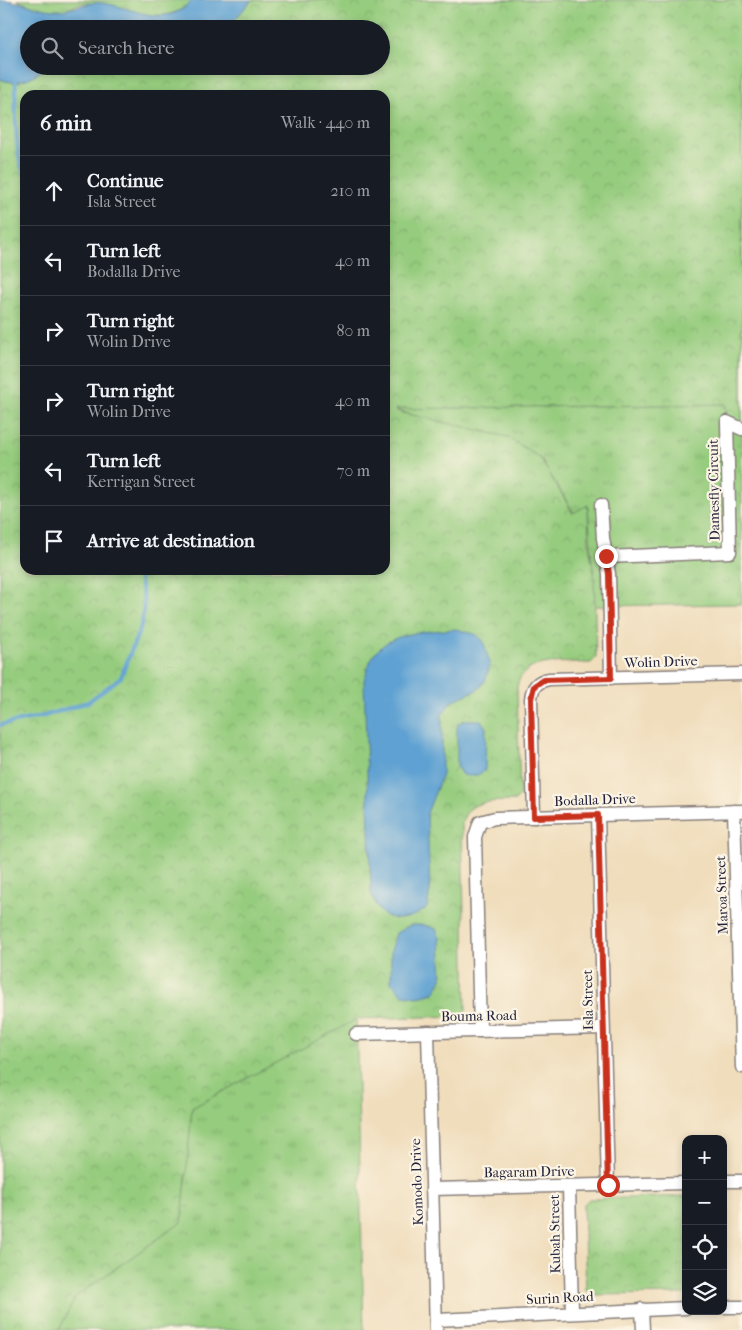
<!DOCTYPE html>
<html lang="en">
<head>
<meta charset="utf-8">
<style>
  :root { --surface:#171b24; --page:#242831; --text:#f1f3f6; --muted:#9ea1a6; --line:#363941 }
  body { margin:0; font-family:"IM FELL French Canon",serif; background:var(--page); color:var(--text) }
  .controls { position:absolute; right:15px; bottom:15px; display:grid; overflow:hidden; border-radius:10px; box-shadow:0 2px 8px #0003 }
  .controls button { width:45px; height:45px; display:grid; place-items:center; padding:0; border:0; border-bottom:1px solid var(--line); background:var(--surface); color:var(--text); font:25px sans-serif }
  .stop { position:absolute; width:15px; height:15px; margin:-11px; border:4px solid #c8321e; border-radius:50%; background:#fff }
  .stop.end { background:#c8321e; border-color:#fff; box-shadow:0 1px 5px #0008 }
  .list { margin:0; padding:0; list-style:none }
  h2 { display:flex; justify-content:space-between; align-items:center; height:65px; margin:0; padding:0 20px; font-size:21px }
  h2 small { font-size:16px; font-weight:400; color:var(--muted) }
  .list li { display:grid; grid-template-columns:32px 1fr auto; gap:15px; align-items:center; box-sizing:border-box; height:70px; padding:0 20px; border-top:1px solid var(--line) }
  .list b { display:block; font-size:19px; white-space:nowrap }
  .list p { margin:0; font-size:16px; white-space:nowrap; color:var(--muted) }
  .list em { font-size:16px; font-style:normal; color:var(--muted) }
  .icon { flex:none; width:28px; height:28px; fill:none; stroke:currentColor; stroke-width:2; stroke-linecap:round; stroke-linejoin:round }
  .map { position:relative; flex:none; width:742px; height:1330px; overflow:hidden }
  .search { position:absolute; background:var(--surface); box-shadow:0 2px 8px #0003; left:20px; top:20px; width:370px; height:55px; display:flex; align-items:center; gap:12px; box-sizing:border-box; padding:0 18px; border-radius:28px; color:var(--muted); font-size:19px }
  .panel { position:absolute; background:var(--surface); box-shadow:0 2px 8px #0003; left:20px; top:90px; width:370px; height:485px; border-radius:15px }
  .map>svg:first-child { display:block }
</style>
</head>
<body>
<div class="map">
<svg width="742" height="1330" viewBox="0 0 742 1330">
  <defs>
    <pattern id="grass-tufts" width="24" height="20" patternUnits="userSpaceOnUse" patternTransform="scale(1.25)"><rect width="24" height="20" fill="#96cc7e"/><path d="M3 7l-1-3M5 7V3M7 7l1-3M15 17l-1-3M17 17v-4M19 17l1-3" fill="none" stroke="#81af6e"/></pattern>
    <pattern id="park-crowns" width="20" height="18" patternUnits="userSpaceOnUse" patternTransform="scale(1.25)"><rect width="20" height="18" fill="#96cc7e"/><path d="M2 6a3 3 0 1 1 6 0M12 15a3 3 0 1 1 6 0" fill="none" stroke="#81af6e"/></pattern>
  </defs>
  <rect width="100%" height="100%" fill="#fcf5e5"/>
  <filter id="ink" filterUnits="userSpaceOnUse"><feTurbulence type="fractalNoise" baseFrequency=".02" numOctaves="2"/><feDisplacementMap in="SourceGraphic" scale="10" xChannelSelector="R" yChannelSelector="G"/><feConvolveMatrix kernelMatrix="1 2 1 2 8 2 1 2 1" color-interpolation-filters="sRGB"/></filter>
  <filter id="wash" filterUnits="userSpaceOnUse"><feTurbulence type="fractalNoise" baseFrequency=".0096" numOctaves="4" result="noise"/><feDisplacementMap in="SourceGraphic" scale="20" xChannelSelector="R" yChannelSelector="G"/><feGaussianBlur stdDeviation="1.12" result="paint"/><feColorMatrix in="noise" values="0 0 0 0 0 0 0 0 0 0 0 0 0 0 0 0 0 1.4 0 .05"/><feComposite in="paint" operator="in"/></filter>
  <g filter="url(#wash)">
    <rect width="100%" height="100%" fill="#f0ddbc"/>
    <g fill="url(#grass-tufts)" stroke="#5c775c">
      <path d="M 17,0 L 192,0 C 167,31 119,6 87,3 C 78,2 70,10 61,11 C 47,12 29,6 17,0 Z"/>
      <path d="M 252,0 L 742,0 L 742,604 L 595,606 L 588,506 L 574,513 L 540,458 L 394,409 L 385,95 L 25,95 L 14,104 L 49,66 L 381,66 L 381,29 L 226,29 Z"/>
      <path d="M 345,570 L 364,1330 L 0,1330 Z"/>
    </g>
    <g fill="url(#park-crowns)" stroke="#5c775c" fill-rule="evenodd">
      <path d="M 252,0 L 742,0 L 742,429 L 727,422 L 726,404 L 395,409 L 399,412 L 508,437 L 540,458 L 573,513 L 588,505 L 589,545 L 594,573 L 596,658 L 591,663 C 567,664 523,655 517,687 L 520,796 L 515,801 C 493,802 468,798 462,823 L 466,1011 L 461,1016 L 357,1019 L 192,1108 L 182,1222 L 76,1296 L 59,1330 L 0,1330 L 0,79 C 18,87 34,76 49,66 L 381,66 L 381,29 L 226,29 ZM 25,95 L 385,95 L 385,570 L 25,570 Z"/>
      <path d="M 686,1196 L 686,1294 L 591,1295 L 586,1290 L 583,1205 L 589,1199 Z"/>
    </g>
    <g fill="#5ea1d2" stroke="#406286">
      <path d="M 0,0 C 21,0 39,11 60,10 C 75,10 85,1 102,3 C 131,6 167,31 192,0 L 252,0 L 226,29 L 29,29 L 29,66 L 49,66 C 34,76 18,87 0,79 Z"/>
      <path d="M 456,629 L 475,634 L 483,640 L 490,664 L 486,679 L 479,689 L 452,701 L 442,714 L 442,775 L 427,813 L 430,891 L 427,908 C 414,917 398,924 383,914 C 377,910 374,899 371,893 L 364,680 C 367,673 368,664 372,658 C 388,630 428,632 456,629 Z"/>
      <path d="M 465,720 L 481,720 L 486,728 L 485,770 C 479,776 471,777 462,775 L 457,767 L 457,727 L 459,723 Z"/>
      <path d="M 411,925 L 425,925 L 436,929 L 440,938 L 442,979 L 434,993 L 418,997 L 403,995 L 391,982 L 391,951 L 396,933 Z"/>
    </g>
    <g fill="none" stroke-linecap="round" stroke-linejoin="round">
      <g stroke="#5ea1d2" stroke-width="4">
        <path d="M 16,77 C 15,98 14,158 25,174"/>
        <path d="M 0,725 L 44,716 L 88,702 L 121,677 L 142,623 L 144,602 L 138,570"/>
      </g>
    </g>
  </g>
  <g filter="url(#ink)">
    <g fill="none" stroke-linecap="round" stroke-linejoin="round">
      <g stroke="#89807c" stroke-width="15">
        <g id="street">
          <path d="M 601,505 L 603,538 L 609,574 L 611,678"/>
          <path d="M 606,557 L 730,552 L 727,422 L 742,429"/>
          <path d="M 734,811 L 742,1067"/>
          <path d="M 598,815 L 608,1185"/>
          <path d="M 534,817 L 531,699 C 532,687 537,681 549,679 L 742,674"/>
          <path d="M 480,1031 L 475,837 L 480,822 L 495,818 L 742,811"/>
          <path d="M 428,1032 L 436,1330"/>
          <path d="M 356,1034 L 603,1028"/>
          <path d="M 723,1181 L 742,1181"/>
          <path d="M 569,1186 L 572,1312"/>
          <path d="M 432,1189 L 686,1183"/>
          <path d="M 723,1307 L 742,1307"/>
          <path d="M 642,1309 L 643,1330"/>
          <path d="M 436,1320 L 686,1308"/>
        </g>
      </g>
      <use href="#street" stroke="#fff" stroke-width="12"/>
    </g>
  </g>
  <g fill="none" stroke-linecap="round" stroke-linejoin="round" filter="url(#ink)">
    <path stroke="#c8321e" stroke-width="6" d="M 606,556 L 609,574 L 611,678 L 543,680 L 534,686 L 531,699 L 534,817 L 598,815 L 608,1185"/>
  </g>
  <g text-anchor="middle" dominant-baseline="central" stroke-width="4.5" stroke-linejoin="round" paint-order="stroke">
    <g font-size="14" fill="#22223b" stroke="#fcf5e5">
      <text transform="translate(714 490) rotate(-91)">Damesfly Circuit</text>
      <text transform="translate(661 662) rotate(-2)">Wolin Drive</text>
      <text transform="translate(595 800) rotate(-2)">Bodalla Drive</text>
      <text transform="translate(722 895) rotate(-92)">Maroa Street</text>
      <text transform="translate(588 1000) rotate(-91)">Isla Street</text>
      <text transform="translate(479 1016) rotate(-1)">Bouma Road</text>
      <text transform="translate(529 1172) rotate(-1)">Bagaram Drive</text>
      <text transform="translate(417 1182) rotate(-92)">Komodo Drive</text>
      <text transform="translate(555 1234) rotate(-91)">Kubah Street</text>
      <text transform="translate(560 1298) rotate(-3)">Surin Road</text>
    </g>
  </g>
</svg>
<div class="controls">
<button>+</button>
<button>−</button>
<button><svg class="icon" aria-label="locate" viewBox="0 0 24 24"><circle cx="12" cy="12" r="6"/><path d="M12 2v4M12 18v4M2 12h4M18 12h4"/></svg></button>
<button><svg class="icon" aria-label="layers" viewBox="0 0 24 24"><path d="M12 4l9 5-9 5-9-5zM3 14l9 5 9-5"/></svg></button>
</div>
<div class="stop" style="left:608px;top:1185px"></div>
<div class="stop end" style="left:606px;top:556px"></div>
<div class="search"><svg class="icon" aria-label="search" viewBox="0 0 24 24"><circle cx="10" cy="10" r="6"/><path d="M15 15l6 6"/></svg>Search here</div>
<section class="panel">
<h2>6 min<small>Walk · 440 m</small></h2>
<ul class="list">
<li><svg class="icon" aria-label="ahead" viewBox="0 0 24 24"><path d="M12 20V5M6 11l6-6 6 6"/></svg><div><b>Continue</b><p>Isla Street</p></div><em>210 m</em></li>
<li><svg class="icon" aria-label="left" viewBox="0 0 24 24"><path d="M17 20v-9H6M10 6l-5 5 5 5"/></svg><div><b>Turn left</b><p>Bodalla Drive</p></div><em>40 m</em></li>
<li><svg class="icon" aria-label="right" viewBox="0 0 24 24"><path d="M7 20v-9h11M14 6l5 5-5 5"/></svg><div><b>Turn right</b><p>Wolin Drive</p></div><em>80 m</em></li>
<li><svg class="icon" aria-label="right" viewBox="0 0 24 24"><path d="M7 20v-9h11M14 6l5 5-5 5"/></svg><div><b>Turn right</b><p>Wolin Drive</p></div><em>40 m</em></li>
<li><svg class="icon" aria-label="left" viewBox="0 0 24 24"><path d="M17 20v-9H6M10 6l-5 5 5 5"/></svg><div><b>Turn left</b><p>Kerrigan Street</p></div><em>70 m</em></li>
<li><svg class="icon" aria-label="arrive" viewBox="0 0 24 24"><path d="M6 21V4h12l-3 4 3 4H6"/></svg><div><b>Arrive at destination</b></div></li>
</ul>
</section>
</div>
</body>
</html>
